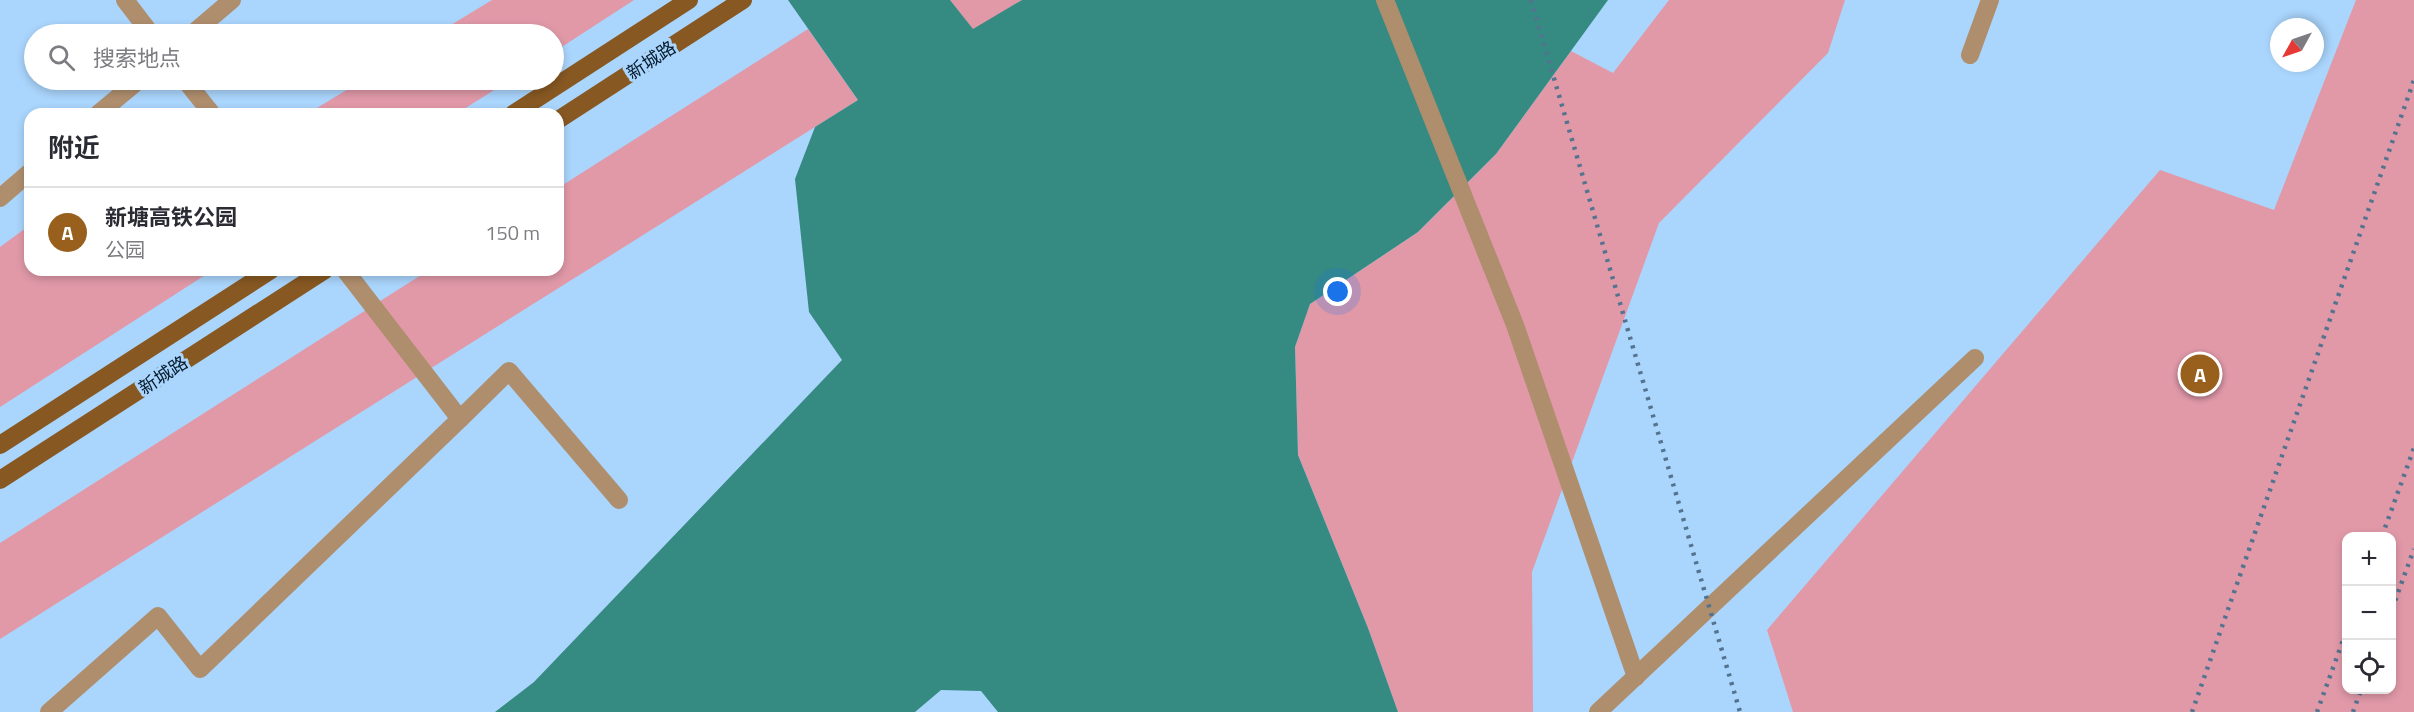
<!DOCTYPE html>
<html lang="zh">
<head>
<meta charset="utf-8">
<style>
  :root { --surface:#fff; --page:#f7f7f7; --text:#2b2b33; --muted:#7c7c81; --line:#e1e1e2; --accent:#98601c }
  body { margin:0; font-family:"Titillium Web","Noto Sans SC",sans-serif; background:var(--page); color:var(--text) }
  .controls { position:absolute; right:18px; bottom:18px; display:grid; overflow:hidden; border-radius:12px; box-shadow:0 3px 9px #0003 }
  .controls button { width:54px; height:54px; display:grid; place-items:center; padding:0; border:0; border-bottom:2px solid var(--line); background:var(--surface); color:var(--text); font:30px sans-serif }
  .compass { position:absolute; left:2270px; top:18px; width:54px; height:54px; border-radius:50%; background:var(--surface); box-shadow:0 3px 9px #0003; rotate:230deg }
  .you { position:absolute; left:1338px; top:292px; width:21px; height:21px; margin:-15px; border:4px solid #fff; border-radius:50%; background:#1a73e8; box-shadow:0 0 0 9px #1a73e833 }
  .badge { display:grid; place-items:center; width:39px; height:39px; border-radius:50%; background:var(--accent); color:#fff; font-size:20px; font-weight:700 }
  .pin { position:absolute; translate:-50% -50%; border:3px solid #fff; box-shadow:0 2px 6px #0006 }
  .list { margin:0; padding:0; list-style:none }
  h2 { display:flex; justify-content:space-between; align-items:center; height:78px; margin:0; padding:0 24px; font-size:26px }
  h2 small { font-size:20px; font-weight:400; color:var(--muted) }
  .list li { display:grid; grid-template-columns:39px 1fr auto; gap:18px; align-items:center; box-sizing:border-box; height:90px; padding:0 24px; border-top:2px solid var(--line) }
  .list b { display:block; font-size:22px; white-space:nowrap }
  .list p { margin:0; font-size:20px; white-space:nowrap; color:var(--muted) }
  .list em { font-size:20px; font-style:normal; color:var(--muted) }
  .icon { flex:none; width:33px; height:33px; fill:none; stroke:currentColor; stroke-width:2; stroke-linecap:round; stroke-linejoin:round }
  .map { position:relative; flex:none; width:2414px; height:712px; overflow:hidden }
  .search { position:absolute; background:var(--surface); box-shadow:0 3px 9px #0003; left:24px; top:24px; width:540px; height:66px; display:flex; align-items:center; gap:15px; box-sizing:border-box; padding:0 21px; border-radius:33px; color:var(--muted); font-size:22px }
  .panel { position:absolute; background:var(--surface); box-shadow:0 3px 9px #0003; left:24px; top:108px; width:540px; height:168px; border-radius:18px }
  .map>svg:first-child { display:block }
</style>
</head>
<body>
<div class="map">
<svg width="2414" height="712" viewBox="0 0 2414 712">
  <rect width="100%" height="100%" fill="#aad5fc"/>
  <g fill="#e199a8" fill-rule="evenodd">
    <path d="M 492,0 L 634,0 L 554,52 L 554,34 L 436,34 Z"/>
    <path d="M 950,0 L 1022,0 L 973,30 Z"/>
    <path d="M 1669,0 L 1845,0 L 1828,53 L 1659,223 L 1532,572 L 1533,712 L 1398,712 L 1368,628 L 1298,455 L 1295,347 L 1310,304 L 1418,232 L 1496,154 L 1571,51 L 1613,73 Z"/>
    <path d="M 2356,0 L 2414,0 L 2414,712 L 1793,712 L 1767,630 L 2160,170 L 2274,210 ZM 2392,536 L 2392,690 L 2346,690 L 2346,536 Z"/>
    <path d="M 808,29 L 858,100 L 0,639 L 0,543 L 429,270 L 558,270 L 558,188 Z"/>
    <path d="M 363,80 L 510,80 L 456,114 L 307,114 Z"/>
    <path d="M 30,225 L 30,270 L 213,270 L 0,407 L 0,247 Z"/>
  </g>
  <path fill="#358a81" d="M 788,0 L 950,0 L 973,29 L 1022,0 L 1608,0 L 1496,154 L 1418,232 L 1310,304 L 1295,347 L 1298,455 L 1368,628 L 1398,712 L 998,712 L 981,691 L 941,690 L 915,712 L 495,712 L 534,682 L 842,360 L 809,312 L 795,179 L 815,127 L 858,100 Z"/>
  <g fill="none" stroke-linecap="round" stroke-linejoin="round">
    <path stroke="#af8e6d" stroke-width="18" d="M 1970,55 L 1990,0"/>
    <g stroke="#af8e6d" stroke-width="18">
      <path d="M 125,0 L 151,34"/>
      <path d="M 1385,0 L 1515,325 L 1636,677"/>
      <path d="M 192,34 L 232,0"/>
      <path d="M 185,80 L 212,114"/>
      <path d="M 98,114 L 139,80"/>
      <path d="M 0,198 L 30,172"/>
      <path d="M 460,419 L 509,371 L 619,500"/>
      <path d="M 49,712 L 158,616 L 200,669 L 460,419 L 345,270"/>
      <path d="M 1598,712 L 1975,358"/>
    </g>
    <g stroke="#875822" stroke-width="18">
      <path d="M 513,114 L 689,0"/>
      <path d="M 558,120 L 743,0"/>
      <path d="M 0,445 L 271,270"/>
      <path d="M 0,480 L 325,270"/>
    </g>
    <g stroke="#53738f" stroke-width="4.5" stroke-dasharray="3 6" stroke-linecap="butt">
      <path d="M 1531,0 L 1740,712"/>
      <path d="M 2382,536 L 2414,448"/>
      <path d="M 2392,609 L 2414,549"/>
      <path d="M 2192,712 L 2414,80"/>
      <path d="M 2317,712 L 2346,632"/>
      <path d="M 2353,712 L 2361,690"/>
    </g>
  </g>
  <g text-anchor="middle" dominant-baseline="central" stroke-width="6" stroke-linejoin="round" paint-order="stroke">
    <g font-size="18" fill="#051a2c" stroke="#aad5fc">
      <text transform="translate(651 60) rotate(-33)">新城路</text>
      <text transform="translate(163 375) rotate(-33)">新城路</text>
    </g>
  </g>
</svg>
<div class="controls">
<button>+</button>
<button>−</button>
<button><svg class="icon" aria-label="locate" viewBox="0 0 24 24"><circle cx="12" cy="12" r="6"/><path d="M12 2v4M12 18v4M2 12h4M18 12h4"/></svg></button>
</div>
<svg class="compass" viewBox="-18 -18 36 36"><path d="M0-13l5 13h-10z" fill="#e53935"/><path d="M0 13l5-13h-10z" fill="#7c7c81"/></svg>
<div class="you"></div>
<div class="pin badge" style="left:2200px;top:374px">A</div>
<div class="search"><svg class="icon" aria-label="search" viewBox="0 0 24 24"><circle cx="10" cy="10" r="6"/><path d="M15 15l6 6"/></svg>搜索地点</div>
<section class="panel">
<h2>附近<small></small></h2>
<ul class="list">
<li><span class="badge">A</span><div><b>新塘高铁公园</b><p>公园</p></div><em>150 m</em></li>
</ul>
</section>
</div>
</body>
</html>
